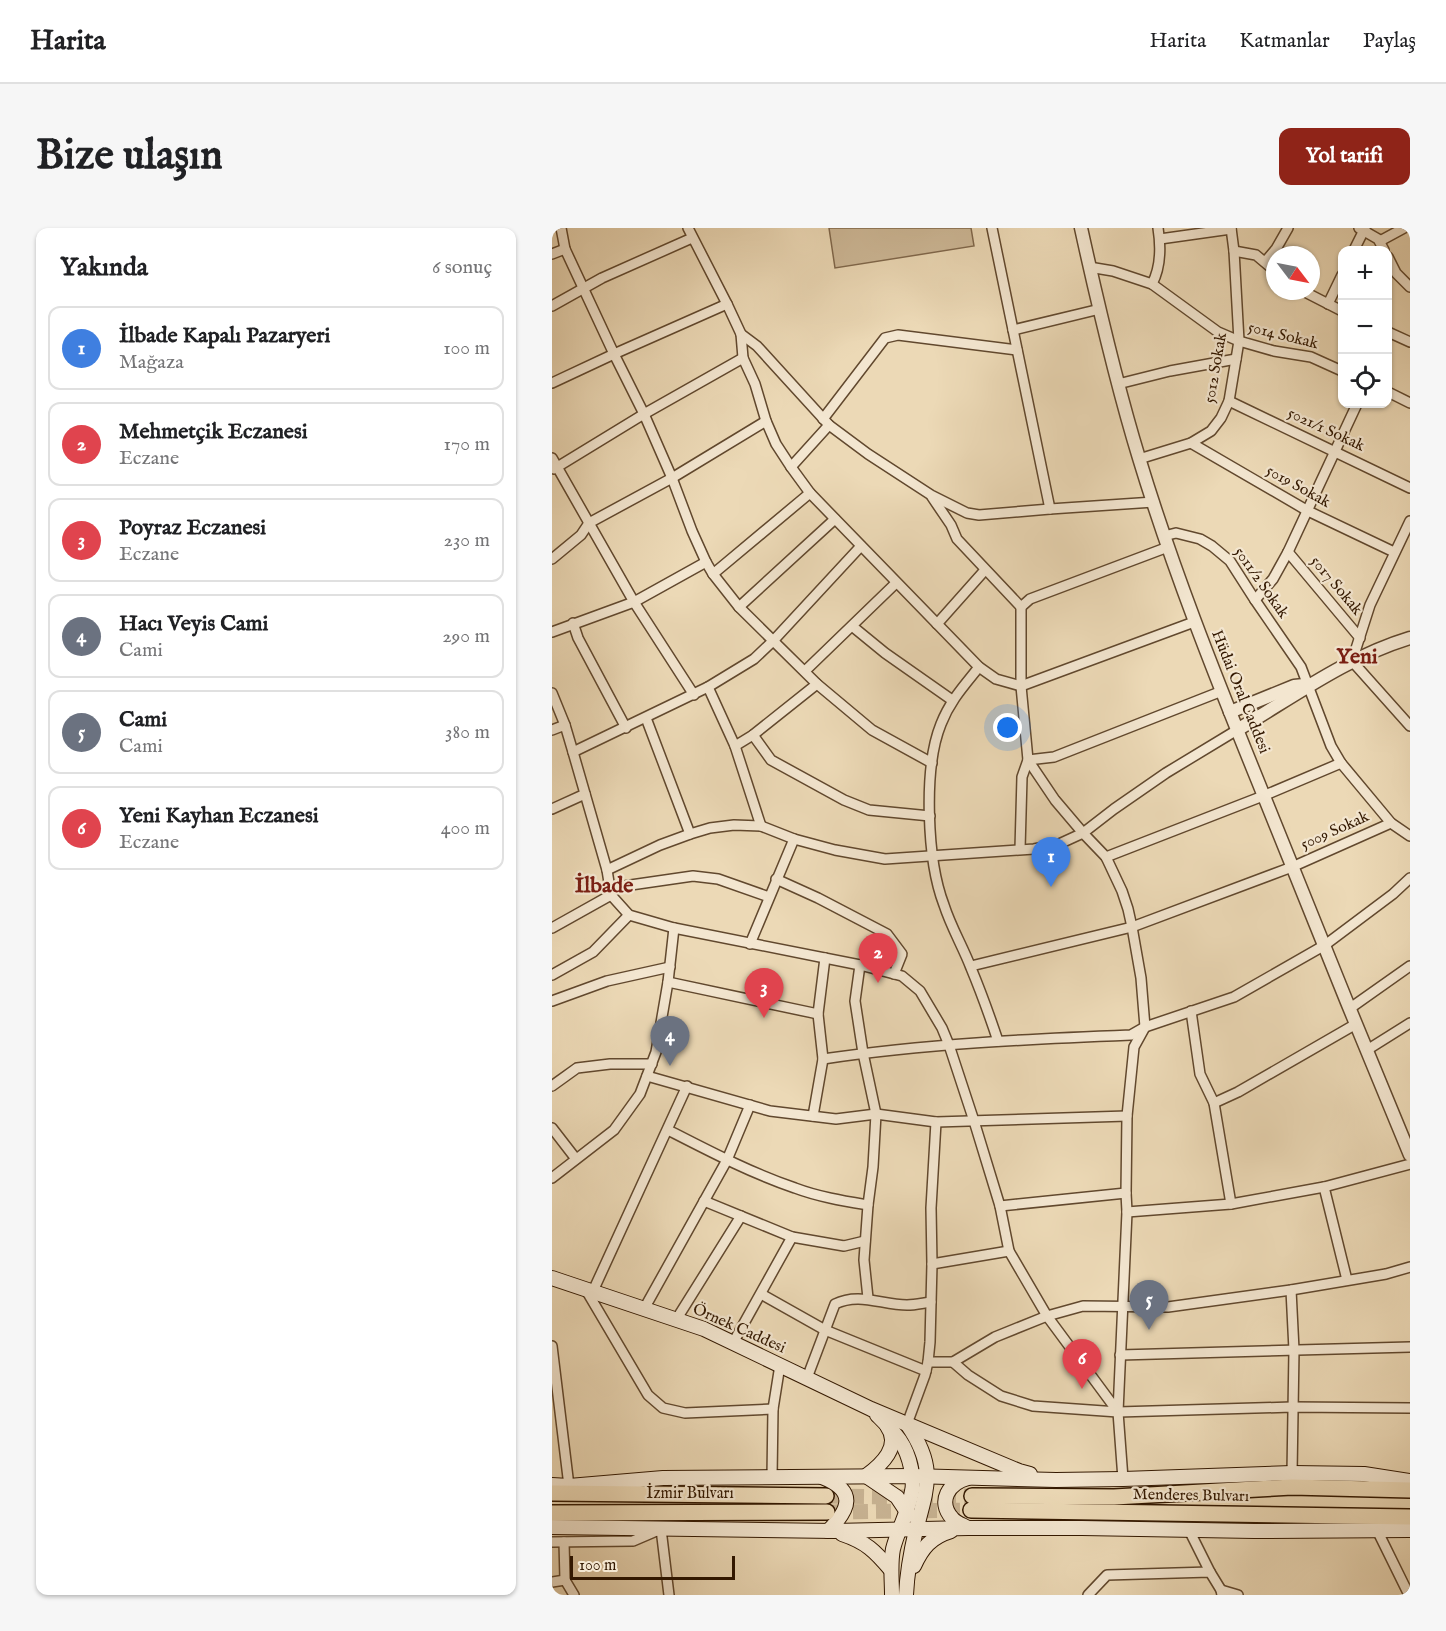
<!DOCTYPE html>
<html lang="tr">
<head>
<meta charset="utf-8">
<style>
  :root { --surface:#fff; --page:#f6f6f6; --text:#202124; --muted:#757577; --line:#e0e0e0; --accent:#8f2418 }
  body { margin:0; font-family:"IM FELL English",serif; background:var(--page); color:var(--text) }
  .controls { position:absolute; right:18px; top:18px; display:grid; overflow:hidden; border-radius:12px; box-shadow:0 2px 4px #0004 }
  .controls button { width:54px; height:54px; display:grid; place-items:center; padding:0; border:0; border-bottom:2px solid var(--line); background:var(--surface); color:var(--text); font:30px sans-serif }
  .compass { position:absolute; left:714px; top:18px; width:54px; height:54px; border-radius:50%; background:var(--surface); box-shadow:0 2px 4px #0004; rotate:122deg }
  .scale { position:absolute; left:18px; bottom:15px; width:165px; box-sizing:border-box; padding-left:6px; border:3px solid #331800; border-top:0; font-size:16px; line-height:21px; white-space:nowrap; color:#331800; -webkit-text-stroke:4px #f3e6d0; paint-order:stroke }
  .you { position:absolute; left:456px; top:500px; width:21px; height:21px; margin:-15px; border:4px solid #fff; border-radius:50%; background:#1a73e8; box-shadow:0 0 0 9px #1a73e833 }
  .badge { display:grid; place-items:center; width:39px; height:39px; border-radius:50%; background:var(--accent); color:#fff; font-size:20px; font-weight:700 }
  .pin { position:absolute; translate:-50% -50px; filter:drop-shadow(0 2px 3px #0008) }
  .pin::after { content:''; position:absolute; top:32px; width:21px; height:18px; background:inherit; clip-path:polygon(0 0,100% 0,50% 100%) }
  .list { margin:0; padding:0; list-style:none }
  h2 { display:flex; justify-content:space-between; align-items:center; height:78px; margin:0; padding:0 24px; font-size:26px }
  h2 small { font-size:20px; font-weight:400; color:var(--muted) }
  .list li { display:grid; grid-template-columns:39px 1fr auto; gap:18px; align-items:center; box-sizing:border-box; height:84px; margin:0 12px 12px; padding:0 12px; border:2px solid var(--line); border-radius:12px }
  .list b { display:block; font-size:22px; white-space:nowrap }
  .list p { margin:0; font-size:20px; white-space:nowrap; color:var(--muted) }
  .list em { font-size:20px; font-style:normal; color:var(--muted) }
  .icon { flex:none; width:33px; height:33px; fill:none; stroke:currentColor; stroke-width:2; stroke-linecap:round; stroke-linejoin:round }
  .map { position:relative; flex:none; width:858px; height:1367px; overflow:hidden; border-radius:12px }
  header { display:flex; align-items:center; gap:36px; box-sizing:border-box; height:84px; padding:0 30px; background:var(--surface); border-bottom:2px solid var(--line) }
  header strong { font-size:28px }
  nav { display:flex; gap:33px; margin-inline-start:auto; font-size:21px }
  .intro { display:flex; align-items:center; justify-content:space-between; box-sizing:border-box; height:144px; padding:0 36px }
  h1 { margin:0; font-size:42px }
  .button { padding:15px 27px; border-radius:12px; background:var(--accent); color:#fff; font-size:21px; font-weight:700 }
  main { display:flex; gap:36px; padding:0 36px }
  aside { flex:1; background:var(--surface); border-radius:12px; box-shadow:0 2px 4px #0004 }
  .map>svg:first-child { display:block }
</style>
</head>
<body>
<header>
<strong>Harita</strong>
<nav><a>Harita</a><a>Katmanlar</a><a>Paylaş</a></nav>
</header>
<div class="intro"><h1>Bize ulaşın</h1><a class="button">Yol tarifi</a></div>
<main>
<aside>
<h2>Yakında<small>6 sonuç</small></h2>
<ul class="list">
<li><span class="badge" style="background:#3f7fe0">1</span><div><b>İlbade Kapalı Pazaryeri</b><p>Mağaza</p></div><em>100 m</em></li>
<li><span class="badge" style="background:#e0444e">2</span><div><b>Mehmetçik Eczanesi</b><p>Eczane</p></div><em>170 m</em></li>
<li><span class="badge" style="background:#e0444e">3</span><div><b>Poyraz Eczanesi</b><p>Eczane</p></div><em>230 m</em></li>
<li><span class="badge" style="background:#6b7280">4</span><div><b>Hacı Veyis Cami</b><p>Cami</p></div><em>290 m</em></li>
<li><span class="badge" style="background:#6b7280">5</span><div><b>Cami</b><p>Cami</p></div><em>380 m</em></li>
<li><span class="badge" style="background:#e0444e">6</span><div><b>Yeni Kayhan Eczanesi</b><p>Eczane</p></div><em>400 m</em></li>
</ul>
</aside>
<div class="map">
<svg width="858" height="1367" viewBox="0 0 858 1367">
  <rect width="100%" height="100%" fill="#ecd9b6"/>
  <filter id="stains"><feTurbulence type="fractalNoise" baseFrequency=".00333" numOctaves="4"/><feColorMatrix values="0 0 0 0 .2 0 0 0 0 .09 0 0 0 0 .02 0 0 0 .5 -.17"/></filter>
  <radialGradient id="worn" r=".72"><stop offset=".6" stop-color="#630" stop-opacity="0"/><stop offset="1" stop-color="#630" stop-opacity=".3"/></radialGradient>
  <path fill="#cdb897" stroke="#80684c" stroke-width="1.5" d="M 277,0 L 419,0 L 422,18 L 283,40 Z"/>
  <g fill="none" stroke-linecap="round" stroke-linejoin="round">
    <g stroke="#c7b292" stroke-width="15" stroke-dasharray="15 8" stroke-linecap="butt">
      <path d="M 274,1268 L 345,1269 L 420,1268"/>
      <path d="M 278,1284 L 419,1282"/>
    </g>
    <g stroke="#61482e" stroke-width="12">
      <g id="minor">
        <path d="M 9,0 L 13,21 L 62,126 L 92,186 L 120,250 L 140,303 L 154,334 L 161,346 L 187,379 L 265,456 L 320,502 L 380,535"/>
        <path d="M 136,0 L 175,76 L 189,106 L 205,118 L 277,197 L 316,226 L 379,267 L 415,285 L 427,287 L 498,281 L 602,274"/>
        <path d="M 440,0 L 498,281"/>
        <path d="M 807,0 L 826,11 L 832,22"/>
        <path d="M 608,11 L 679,1"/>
        <path d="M 828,13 L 852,0"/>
        <path d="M 802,22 L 813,0"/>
        <path d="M 682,23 L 704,27 L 723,43"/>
        <path d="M 0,26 L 13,21"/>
        <path d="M 836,29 L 844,45 L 858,59"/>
        <path d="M 713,34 L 724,21 L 736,0"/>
        <path d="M 537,39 L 561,43 L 600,56 L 666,104 L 687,113 L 722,123 L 759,129 L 790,143"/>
        <path d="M 600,56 C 609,39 609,19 606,0"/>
        <path d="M 751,63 L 790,83"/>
        <path d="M 776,76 L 790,47"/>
        <path d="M 0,78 L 50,50 L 140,10"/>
        <path d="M 461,102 L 548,81"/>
        <path d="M 836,104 L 858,114"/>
        <path d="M 189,106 L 191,130 L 203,156 L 214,193 L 224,216 L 239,239 L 258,265 L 427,439 L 444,451 L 469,458 L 642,394"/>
        <path d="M 0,155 L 62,126 L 175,76"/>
        <path d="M 566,156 L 618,143 L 684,131"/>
        <path d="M 836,164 L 858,175"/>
        <path d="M 677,173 L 858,260"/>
        <path d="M 271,191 L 333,110 L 346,107 L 465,122"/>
        <path d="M 639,215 L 756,283 L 842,324"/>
        <path d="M 0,230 L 82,374 L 142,467"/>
        <path d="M 587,231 L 639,215 L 659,203 L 669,190 L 677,173 L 687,113 L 682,23 L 679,0"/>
        <path d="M 239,239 L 277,197"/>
        <path d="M 2,241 L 92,186 L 191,130"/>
        <path d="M 380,269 L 399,297 L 405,311 L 469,379 L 478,371 L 616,319"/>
        <path d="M 858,293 L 818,377 L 800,433 L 858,498"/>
        <path d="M 612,308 L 624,305 L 648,311 L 660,318 L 678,333 L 703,372 L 749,439 L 779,518 L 789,535 L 839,595 L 858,608"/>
        <path d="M 736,324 L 808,410"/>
        <path d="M 0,331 L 29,307 L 37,295 L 120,250 L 214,193"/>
        <path d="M 161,346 L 258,265"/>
        <path d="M 703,372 L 721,351 L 736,324 L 805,176"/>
        <path d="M 187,379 L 283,291"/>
        <path d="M 469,379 L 469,458 L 476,532 L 503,572 L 531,605 L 554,629 L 570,663 L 576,681 L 580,699 L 589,750 L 593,799 L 582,819 L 575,888 L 574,965 L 575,984 L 566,1184"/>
        <path d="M 21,395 L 26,410 L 74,500"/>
        <path d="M 385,396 L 433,342"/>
        <path d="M 300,398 L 333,425 L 400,472"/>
        <path d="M 0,404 L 82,374 L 154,334"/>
        <path d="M 427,439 C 411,459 398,473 389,496 C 371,540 375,633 392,677 C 399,699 411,719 419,740 C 429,764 438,789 446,813"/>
        <path d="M 253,443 L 344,355"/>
        <path d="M 156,459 L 183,518 L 209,598"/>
        <path d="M 0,465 L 13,497 L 21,524 L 55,642 L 59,667 L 77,687 L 122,700 L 308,737 L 350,748 L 368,763 L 390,800 L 397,817 L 422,893 L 448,978 L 457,1023 L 495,1088 L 566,1184 L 571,1251"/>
        <path d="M 94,490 L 138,606"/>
        <path d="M 0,502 L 13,497"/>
        <path d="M 201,507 L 219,532 L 292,572 L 317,582 L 378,588"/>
        <path d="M 183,518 L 201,507 L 265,456"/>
        <path d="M 21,524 L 156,459 L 202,431 L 221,413 L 309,318"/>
        <path d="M 0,581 L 33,566"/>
        <path d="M 468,621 L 470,549 L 476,532 L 502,529 L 670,463"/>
        <path d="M 554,629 L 711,568 L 789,535"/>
        <path d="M 55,642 L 108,617 L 138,606 L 158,600 L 182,597 L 209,598 L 242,611 L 283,622 L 333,631 L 482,621 L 507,616 L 531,605 L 562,581 L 614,545 L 685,502"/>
        <path d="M 224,651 L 266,670 L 335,706 L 350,726 L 342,746"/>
        <path d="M 58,660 L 141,648 L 166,651 L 217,669"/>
        <path d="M 0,700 L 59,667"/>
        <path d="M 198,716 L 242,611"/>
        <path d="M 308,737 L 303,773 L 311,825 L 324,886 L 321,939 L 316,977 L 312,1032 L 316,1070"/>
        <path d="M 419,738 L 580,699 L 740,639 L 839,595"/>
        <path d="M 0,747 L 41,724 L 77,687"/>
        <path d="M 116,754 L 266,786"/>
        <path d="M 0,773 L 55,753 L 118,739"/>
        <path d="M 797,781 L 858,738"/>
        <path d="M 639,783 L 648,846 L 662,875 L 679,976"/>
        <path d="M 815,822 L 858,795"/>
        <path d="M 271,831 C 373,816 476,811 579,807 L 593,799 L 682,769 L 773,717 L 841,666 L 858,650"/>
        <path d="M 95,848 L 218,883 L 284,891 L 324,886 L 384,894 L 575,888"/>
        <path d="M 0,858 L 25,840 L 58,836 L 100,836"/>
        <path d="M 662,875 L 686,864 L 804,796"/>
        <path d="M 261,888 L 271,831 L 266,786 L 273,730"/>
        <path d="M 0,900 L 24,931"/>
        <path d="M 116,902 C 157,923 199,945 243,960 C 267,969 292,973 316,977"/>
        <path d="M 0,950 L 62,902 L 88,866 L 104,824 L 116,754 L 122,700"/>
        <path d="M 772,959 L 795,1052"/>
        <path d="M 152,973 L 240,1009 L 292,1018 L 313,1013"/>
        <path d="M 448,978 L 574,965"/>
        <path d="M 575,984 L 679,976 L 772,959 L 858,936"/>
        <path d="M 380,1036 L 457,1023"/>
        <path d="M 34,1062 L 96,1167 L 111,1180 L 133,1185 L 221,1181"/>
        <path d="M 739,1062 L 742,1122 L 740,1245"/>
        <path d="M 41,1063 L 135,858"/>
        <path d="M 209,1066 L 273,1102 L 374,1143"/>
        <path d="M 92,1081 L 175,932 L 198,877"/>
        <path d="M 124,1092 L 189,988"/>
        <path d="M 181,1115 L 240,1009"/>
        <path d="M 0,1118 L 17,1258"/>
        <path d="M 568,1127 L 858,1119"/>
        <path d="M 376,1134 L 401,1134 L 443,1109 L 495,1088 L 531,1078 L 616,1079 L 739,1062 L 834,1046 L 858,1039"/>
        <path d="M 401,1134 L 416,1147 L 449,1168 L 481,1178 L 566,1184 L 740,1179 L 858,1180"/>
        <path d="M 255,1150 L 283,1076 C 307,1064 330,1077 355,1077 C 363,1077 371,1075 379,1074"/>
        <path d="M 355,1196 L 373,1147 L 376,1134 L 378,1114 L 380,1036 L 379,980 L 384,894"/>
        <path d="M 220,1249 L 221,1181 L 228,1137"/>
        <path d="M 637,1302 L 658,1344"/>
        <path d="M 825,1302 L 857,1367"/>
        <path d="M 0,1314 L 81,1313 L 109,1301 L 117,1367"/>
        <path d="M 12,1314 L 13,1352 L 22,1367"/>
        <path d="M 0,1354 L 13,1352"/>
        <path d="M 669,1362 L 686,1367"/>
        <path d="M 536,1367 L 555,1347 L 658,1344 L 669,1362 L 670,1367"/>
      </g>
    </g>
    <g stroke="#61482e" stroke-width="15">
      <g id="tertiary">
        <path d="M 529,0 C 546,77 564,155 587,230 C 620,339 662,445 705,551 C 755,677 806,802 858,927"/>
        <path d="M 678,484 L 742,458 L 752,457"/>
        <path d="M 685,502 C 741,469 795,429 858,410"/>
      </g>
    </g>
    <g stroke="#331800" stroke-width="16">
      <g id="secondary">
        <path d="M 0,1050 L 152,1101 L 319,1181 L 467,1243 L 478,1246"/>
        <path d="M 325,1187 C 343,1205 354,1215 359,1240 C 360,1248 362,1256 360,1263 C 357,1283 346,1301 341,1321 C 338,1336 340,1352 340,1367"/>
        <path d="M 335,1198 C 350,1218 329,1237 314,1248 L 345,1269 L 357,1287"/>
        <path d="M 270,1249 C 305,1263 298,1281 276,1303"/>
        <path d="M 416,1250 C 397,1255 385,1273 400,1290 C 404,1295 411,1297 416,1300"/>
        <path d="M 0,1257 L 17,1258 L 111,1250 L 360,1248 L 504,1252 L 571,1251 L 740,1245 L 812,1246 L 858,1253"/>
        <path d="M 0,1299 L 282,1303 L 416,1300 L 530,1300 L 702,1303 L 858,1302"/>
        <path d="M 290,1306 C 314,1314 323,1323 339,1342"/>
        <path d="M 362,1338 C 370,1320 379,1309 399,1303"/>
        <path d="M 354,1367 C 355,1346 359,1323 364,1302 C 376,1257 384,1238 355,1196"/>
      </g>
    </g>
    <g stroke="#331800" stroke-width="18">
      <g id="primary">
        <path d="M 0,1265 L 274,1268"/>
        <path d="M 420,1268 L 562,1269 L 740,1259 L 858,1262"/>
        <path d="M 419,1282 L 858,1289"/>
        <path d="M 0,1285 L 275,1284"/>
      </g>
    </g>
    <use href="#minor" stroke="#f3e6d0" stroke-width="9"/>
    <use href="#tertiary" stroke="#f3e6d0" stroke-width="12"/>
    <use href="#secondary" stroke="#f3e6d0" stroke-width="14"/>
    <use href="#primary" stroke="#ecd9b6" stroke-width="15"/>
  </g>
  <g text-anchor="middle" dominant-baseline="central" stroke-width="4.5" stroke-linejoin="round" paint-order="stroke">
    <g font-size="16" fill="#331800" stroke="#f3e6d0">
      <text transform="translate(731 108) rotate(14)">5014 Sokak</text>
      <text transform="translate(664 140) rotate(-80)">5012 Sokak</text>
      <text transform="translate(774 202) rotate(25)">5021/1 Sokak</text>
      <text transform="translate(746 259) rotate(29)">5019 Sokak</text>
      <text transform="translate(709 355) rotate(55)">5011/2 Sokak</text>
      <text transform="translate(784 358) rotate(50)">5017 Sokak</text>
      <text transform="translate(688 464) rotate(68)">Hüdai Oral Caddesi</text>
      <text transform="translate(783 603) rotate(-24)">5009 Sokak</text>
      <text transform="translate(187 1101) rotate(24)">Örnek Caddesi</text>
      <text x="138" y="1266">İzmir Bulvarı</text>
      <text transform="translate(639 1268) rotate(1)">Menderes Bulvarı</text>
    </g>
    <g font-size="22" font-weight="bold" fill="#7a1f14" stroke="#f3e6d0">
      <text x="805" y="429">Yeni</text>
      <text x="52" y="658">İlbade</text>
    </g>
  </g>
  <rect width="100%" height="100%" filter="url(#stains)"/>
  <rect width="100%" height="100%" fill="url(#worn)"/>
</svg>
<div class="controls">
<button>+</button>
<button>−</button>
<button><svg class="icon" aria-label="locate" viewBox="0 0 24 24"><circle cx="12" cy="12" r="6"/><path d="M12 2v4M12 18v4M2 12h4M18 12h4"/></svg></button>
</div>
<svg class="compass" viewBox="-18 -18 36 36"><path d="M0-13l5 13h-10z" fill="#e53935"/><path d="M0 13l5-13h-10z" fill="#757577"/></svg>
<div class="scale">100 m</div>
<div class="you"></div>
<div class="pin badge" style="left:499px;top:659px;background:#3f7fe0">1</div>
<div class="pin badge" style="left:326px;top:755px;background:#e0444e">2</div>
<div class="pin badge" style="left:212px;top:790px;background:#e0444e">3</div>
<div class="pin badge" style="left:118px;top:838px;background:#6b7280">4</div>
<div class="pin badge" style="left:597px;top:1102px;background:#6b7280">5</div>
<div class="pin badge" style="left:530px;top:1161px;background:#e0444e">6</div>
</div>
</main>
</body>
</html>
